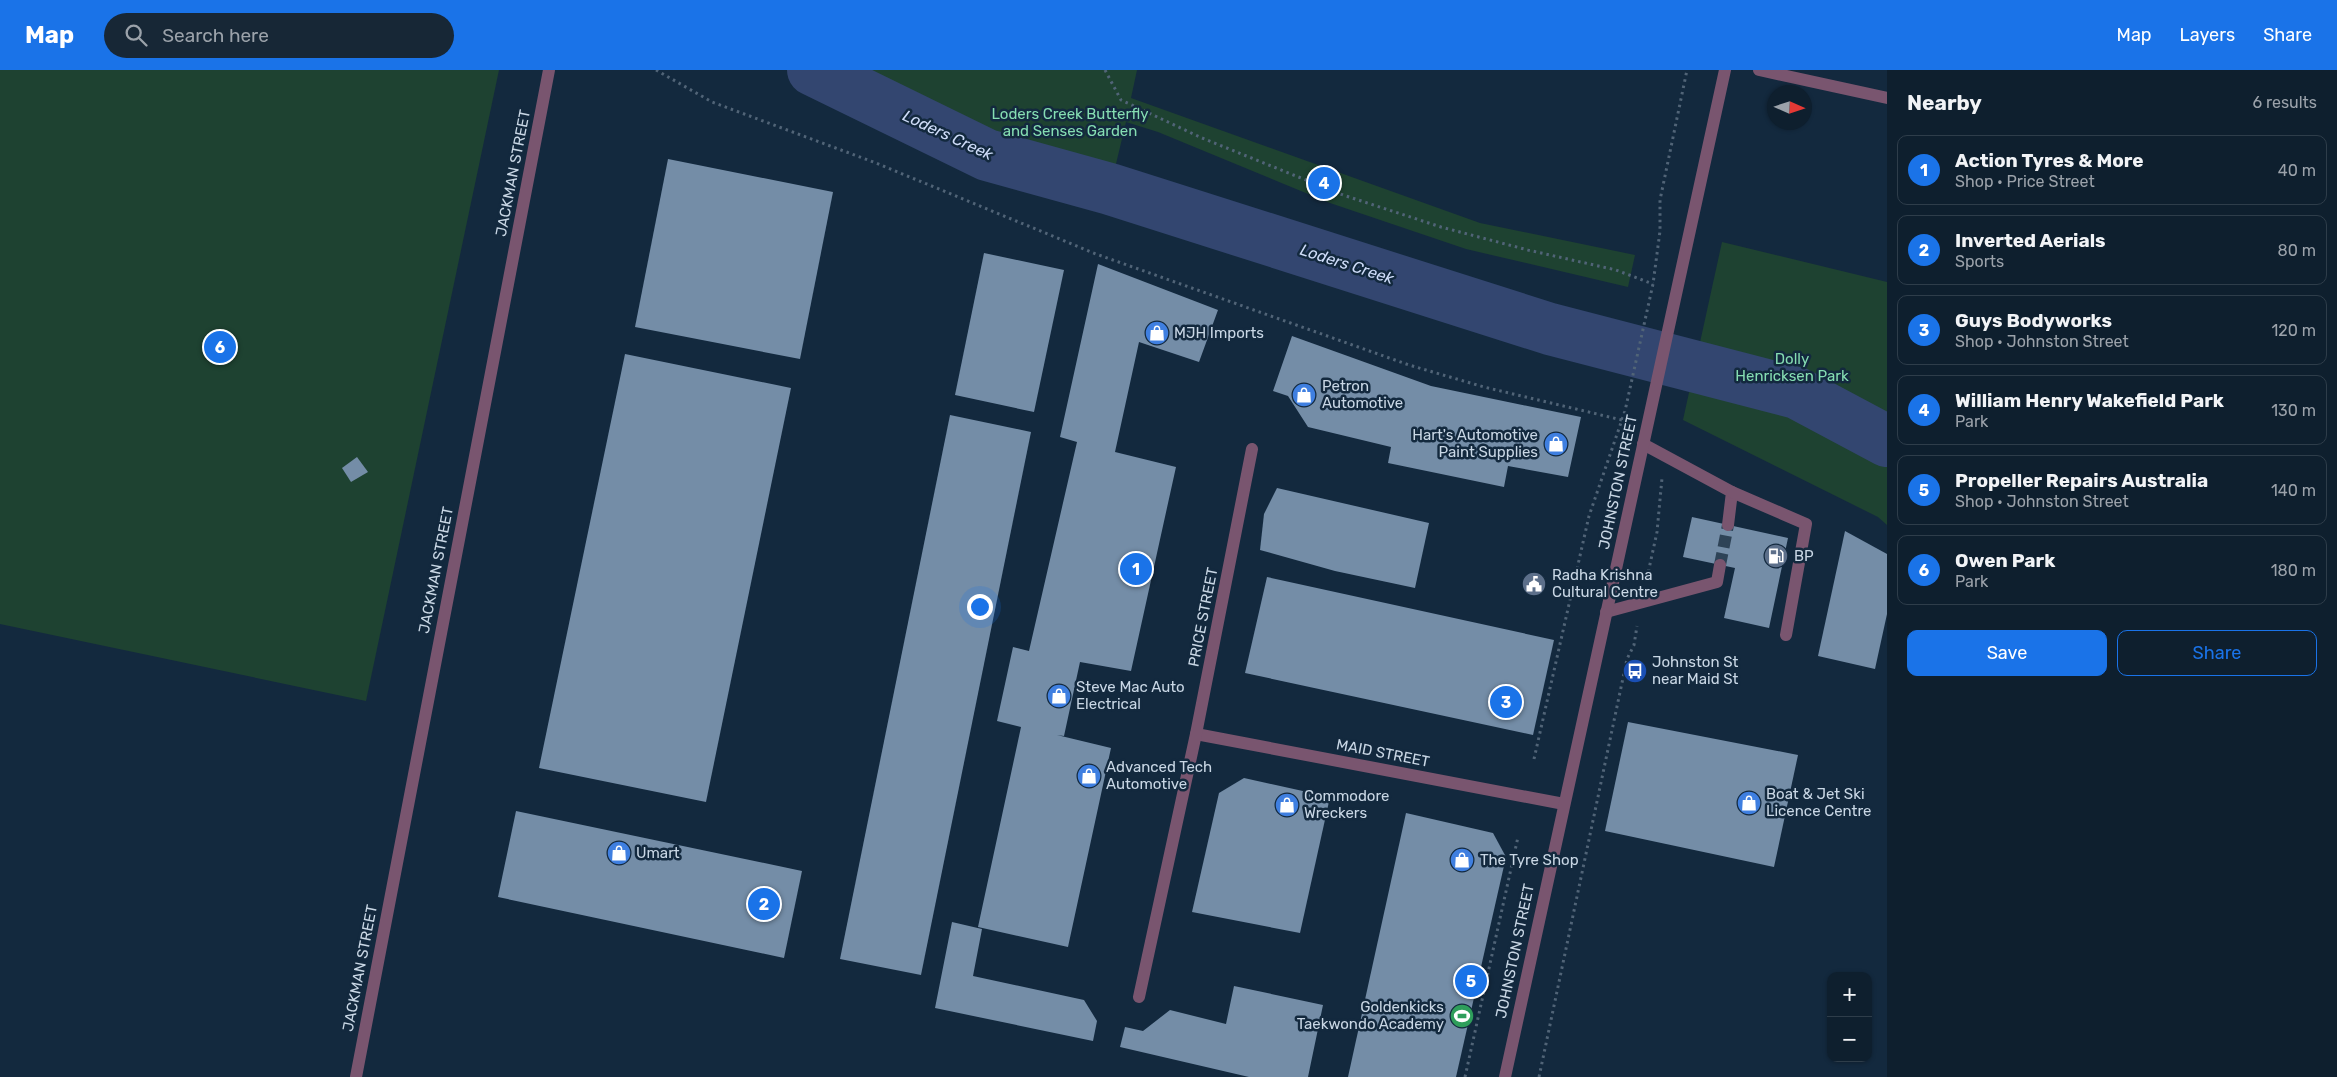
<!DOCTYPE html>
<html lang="en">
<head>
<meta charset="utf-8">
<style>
  :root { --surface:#0e1f2e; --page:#172736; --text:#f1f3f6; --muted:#9ba2aa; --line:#2e3d4a; --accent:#1a73e8 }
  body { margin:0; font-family:Rubik,sans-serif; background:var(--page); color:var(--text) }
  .controls { position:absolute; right:15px; bottom:15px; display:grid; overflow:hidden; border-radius:10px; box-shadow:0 1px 4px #0004 }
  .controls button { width:45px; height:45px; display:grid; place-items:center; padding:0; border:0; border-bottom:1px solid var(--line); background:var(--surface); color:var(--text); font:25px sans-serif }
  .compass { position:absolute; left:1767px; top:15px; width:45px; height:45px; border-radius:50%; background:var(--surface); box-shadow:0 1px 4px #0004; rotate:93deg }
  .you { position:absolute; left:979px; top:536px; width:18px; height:18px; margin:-12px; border:4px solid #fff; border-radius:50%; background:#1a73e8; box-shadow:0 0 0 8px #1a73e833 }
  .badge { display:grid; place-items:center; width:32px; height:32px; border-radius:50%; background:var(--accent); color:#fff; font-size:16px; font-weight:700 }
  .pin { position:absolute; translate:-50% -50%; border:2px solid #fff; box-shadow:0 1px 5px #0006 }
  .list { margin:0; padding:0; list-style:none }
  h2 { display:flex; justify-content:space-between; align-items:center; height:65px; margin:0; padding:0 20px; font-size:21px }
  h2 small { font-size:16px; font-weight:400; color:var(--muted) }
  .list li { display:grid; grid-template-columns:32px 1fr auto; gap:15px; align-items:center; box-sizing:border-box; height:70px; margin:0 10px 10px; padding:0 10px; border:1px solid var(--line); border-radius:10px }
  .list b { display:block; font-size:19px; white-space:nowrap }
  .list p { margin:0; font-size:16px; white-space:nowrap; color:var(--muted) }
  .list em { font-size:16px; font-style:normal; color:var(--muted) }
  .actions { display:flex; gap:10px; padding:15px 20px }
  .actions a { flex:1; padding:11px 0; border:1px solid var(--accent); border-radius:10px; text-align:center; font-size:18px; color:var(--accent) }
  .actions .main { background:var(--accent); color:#fff }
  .icon { flex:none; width:28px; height:28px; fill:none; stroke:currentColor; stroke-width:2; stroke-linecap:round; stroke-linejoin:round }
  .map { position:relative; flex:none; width:1887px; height:1007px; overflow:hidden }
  header { display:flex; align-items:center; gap:30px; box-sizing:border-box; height:70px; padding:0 25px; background:var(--accent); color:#fff }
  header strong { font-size:24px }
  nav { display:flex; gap:28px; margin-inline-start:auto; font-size:18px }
  .search { width:350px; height:45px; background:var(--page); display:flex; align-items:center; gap:12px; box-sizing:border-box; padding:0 18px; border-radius:28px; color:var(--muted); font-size:19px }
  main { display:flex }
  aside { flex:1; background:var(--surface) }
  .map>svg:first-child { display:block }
</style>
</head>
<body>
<header>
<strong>Map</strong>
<div class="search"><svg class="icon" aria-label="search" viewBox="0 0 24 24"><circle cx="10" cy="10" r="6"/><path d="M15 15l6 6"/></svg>Search here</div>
<nav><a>Map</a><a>Layers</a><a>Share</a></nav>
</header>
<main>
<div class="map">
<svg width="1887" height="1007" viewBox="0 0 1887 1007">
  <rect width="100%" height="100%" fill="#13293e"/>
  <g fill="#1e4231">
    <path d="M 0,0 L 499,0 L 366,631 L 0,554 Z"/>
    <path d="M 813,0 L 1137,0 L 1131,28 L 1480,153 L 1635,185 L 1628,217 L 1466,179 L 1330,133 L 1158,62 L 1126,52 L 1110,119 L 987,85 Z"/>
    <path d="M 1722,172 L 1887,212 L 1887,455 L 1878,447 L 1683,350 Z"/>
  </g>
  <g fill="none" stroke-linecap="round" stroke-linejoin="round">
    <path stroke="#334670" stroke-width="52" d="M 813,0 L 987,85 L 1110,119 L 1550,259 L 1797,323 L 1887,371"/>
  </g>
  <g fill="#748da7">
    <path d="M 668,89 L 833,122 L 800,289 L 635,257 Z"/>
    <path d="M 984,183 L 1064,200 L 1034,342 L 955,325 Z"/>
    <path d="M 1098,194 L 1218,240 L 1199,292 L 1139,272 L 1115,382 L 1176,397 L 1131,601 L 1080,592 L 1064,666 L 1057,665 L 1111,678 L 1068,877 L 978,857 L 1021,657 L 997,651 L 1013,577 L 1029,581 L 1077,372 L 1060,367 Z"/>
    <path d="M 1292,266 L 1431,316 L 1581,347 L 1568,407 L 1508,396 L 1504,417 L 1388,393 L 1391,377 L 1308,357 L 1288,326 L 1273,321 Z"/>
    <path d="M 625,284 L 791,318 L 706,732 L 539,698 Z"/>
    <path d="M 950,345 L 1031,362 L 921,905 L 840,889 Z"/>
    <path d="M 357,387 L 368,402 L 351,412 L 342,398 Z"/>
    <path d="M 1277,418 L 1429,453 L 1415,518 L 1335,501 L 1260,480 L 1264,444 Z"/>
    <path d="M 1692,447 L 1788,468 L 1769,558 L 1724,548 L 1735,498 L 1683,487 Z"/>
    <path d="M 1845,461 L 1887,484 L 1887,544 L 1875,599 L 1818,586 Z"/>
    <path d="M 1267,507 L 1554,570 L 1533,665 L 1245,603 Z"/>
    <path d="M 1628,652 L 1798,685 L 1774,797 L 1605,761 Z"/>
    <path d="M 1244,708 L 1330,727 L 1300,863 L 1192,842 L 1219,723 Z"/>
    <path d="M 516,741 L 802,801 L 784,888 L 498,827 Z"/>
    <path d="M 1406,743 L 1493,763 L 1506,787 L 1456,1007 L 1348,1007 Z"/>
    <path d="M 952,852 L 982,859 L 973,906 L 1084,930 L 1097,951 L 1093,971 L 935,938 Z"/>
    <path d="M 1234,916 L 1323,935 L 1308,1007 L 1249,1007 L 1120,977 L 1125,957 L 1143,961 L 1170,940 L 1226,954 Z"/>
  </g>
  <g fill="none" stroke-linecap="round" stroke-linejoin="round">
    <path stroke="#2e4357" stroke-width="12" stroke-dasharray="12 6" stroke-linecap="butt" d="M 1720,495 L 1728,455"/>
    <g stroke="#516477" stroke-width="3" stroke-dasharray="2.5 4" stroke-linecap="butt">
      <path d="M 656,0 L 712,32 L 876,93 L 1096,184 L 1409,295 L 1484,317 L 1622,350"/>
      <path d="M 1105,0 L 1121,30 L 1202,68 L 1343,125 L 1441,157 L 1528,180 L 1616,200 L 1653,214"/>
      <path d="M 1647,508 L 1657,462 L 1662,408"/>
      <path d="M 1534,689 L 1589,446 L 1625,341 L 1653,214 L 1660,161 L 1660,130 L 1687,0"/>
      <path d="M 1465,1007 L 1518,767"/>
      <path d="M 1539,1007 L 1627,589 L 1634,575 L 1637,556"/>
    </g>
    <g stroke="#79556f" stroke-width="12">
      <path d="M 1759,0 L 1887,28"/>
      <path d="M 1643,374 L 1732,422 L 1728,455"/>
      <path d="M 1732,422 L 1806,454 L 1786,565"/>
      <path d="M 1606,542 L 1717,512 L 1720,495"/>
      <path d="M 1196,664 L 1564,734"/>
      <path d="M 1139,927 L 1196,664 L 1252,379"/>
      <path d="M 356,1007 L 549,0"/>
      <path d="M 1505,1007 L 1725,0"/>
    </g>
  </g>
  <defs>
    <g id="shop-disc" transform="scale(1.25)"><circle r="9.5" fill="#3f7fe0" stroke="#13293e"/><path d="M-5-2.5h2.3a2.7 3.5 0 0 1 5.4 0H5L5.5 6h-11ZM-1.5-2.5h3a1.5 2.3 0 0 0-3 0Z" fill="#fff"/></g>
    <g id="fuel-disc" transform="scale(1.25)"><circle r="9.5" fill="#5c6f8a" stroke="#13293e"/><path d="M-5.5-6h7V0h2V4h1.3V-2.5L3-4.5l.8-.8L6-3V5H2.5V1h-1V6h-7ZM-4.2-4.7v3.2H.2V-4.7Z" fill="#fff"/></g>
    <g id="civic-disc" transform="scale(1.25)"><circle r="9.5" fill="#5c6f8a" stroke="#13293e"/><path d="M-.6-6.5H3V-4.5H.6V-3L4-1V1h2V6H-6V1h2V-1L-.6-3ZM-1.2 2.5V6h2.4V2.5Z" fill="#fff"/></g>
    <g id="bus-disc" transform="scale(1.25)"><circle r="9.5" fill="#1a4fb4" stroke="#13293e"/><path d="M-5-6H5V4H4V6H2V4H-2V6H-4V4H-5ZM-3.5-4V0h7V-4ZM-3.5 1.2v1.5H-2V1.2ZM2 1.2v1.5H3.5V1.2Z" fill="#fff"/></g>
    <g id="stadium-disc" transform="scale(1.25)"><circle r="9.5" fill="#2e9e5b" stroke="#13293e"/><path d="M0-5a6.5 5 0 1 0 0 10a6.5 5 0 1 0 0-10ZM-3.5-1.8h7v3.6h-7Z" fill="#fff"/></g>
  </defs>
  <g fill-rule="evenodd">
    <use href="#shop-disc" x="1157" y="263"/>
    <use href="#shop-disc" x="1304" y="325"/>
    <use href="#shop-disc" x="1556" y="374"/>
    <use href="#fuel-disc" x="1776" y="486"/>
    <use href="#civic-disc" x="1534" y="514"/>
    <use href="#bus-disc" x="1635" y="601"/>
    <use href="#shop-disc" x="1059" y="626"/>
    <use href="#shop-disc" x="1089" y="706"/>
    <use href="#shop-disc" x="1749" y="733"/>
    <use href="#shop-disc" x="1287" y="735"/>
    <use href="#shop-disc" x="619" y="783"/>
    <use href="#shop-disc" x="1462" y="790"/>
    <use href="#stadium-disc" x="1462" y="946"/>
  </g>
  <g text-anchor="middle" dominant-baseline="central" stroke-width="5" stroke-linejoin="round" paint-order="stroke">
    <g font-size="15" fill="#85ddb2" stroke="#13293e">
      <text x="1070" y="44">Loders Creek Butterfly<tspan x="1070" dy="17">and Senses Garden</tspan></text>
      <text x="1792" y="289">Dolly<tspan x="1792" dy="17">Henricksen Park</tspan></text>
    </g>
    <g font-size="15" fill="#c9d7e5" stroke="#13293e">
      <text transform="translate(513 103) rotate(-79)">JACKMAN STREET</text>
      <text transform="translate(1618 412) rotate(-78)">JOHNSTON STREET</text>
      <text transform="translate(436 500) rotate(-79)">JACKMAN STREET</text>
      <text transform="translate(1203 547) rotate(-79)">PRICE STREET</text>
      <text transform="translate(1383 683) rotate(11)">MAID STREET</text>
      <text transform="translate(1515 881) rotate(-78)">JOHNSTON STREET</text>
      <text transform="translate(360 898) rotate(-79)">JACKMAN STREET</text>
    </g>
    <g font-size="15" fill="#c9d7e5" stroke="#13293e" text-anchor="start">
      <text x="1174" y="263">MJH Imports</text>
      <text x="1322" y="316">Petron<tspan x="1322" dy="17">Automotive</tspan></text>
      <text x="1538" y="365" text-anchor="end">Hart's Automotive<tspan x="1538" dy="17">Paint Supplies</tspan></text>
      <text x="1794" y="486">BP</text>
      <text x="1552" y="505">Radha Krishna<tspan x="1552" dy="17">Cultural Centre</tspan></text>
      <text x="1652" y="592">Johnston St<tspan x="1652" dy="17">near Maid St</tspan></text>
      <text x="1076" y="617">Steve Mac Auto<tspan x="1076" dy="17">Electrical</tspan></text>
      <text x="1106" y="697">Advanced Tech<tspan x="1106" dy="17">Automotive</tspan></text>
      <text x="1766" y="724">Boat &amp; Jet Ski<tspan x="1766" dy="17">Licence Centre</tspan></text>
      <text x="1304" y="726">Commodore<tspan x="1304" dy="17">Wreckers</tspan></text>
      <text x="636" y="783">Umart</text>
      <text x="1480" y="790">The Tyre Shop</text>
      <text x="1444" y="937" text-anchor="end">Goldenkicks<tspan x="1444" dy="17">Taekwondo Academy</tspan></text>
    </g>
    <g font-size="16" font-style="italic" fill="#cedcf8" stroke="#13293e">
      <text transform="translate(948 65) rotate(25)">Loders Creek</text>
      <text transform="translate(1347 194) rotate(18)">Loders Creek</text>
    </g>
  </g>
</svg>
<div class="controls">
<button>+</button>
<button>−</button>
</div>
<svg class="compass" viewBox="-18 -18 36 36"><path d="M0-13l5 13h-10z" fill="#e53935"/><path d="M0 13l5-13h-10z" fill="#9ba2aa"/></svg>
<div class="you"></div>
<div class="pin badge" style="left:1136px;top:499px">1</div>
<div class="pin badge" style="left:764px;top:834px">2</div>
<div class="pin badge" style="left:1506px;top:632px">3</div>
<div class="pin badge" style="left:1324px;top:113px">4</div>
<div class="pin badge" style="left:1471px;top:911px">5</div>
<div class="pin badge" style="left:220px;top:277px">6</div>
</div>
<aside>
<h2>Nearby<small>6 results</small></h2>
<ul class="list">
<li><span class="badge">1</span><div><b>Action Tyres &amp; More</b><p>Shop · Price Street</p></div><em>40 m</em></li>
<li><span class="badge">2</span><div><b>Inverted Aerials</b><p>Sports</p></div><em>80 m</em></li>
<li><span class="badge">3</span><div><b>Guys Bodyworks</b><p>Shop · Johnston Street</p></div><em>120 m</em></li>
<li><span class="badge">4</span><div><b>William Henry Wakefield Park</b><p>Park</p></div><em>130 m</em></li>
<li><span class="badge">5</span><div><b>Propeller Repairs Australia</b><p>Shop · Johnston Street</p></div><em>140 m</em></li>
<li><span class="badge">6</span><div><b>Owen Park</b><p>Park</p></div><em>180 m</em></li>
</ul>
<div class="actions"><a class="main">Save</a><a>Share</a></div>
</aside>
</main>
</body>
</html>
